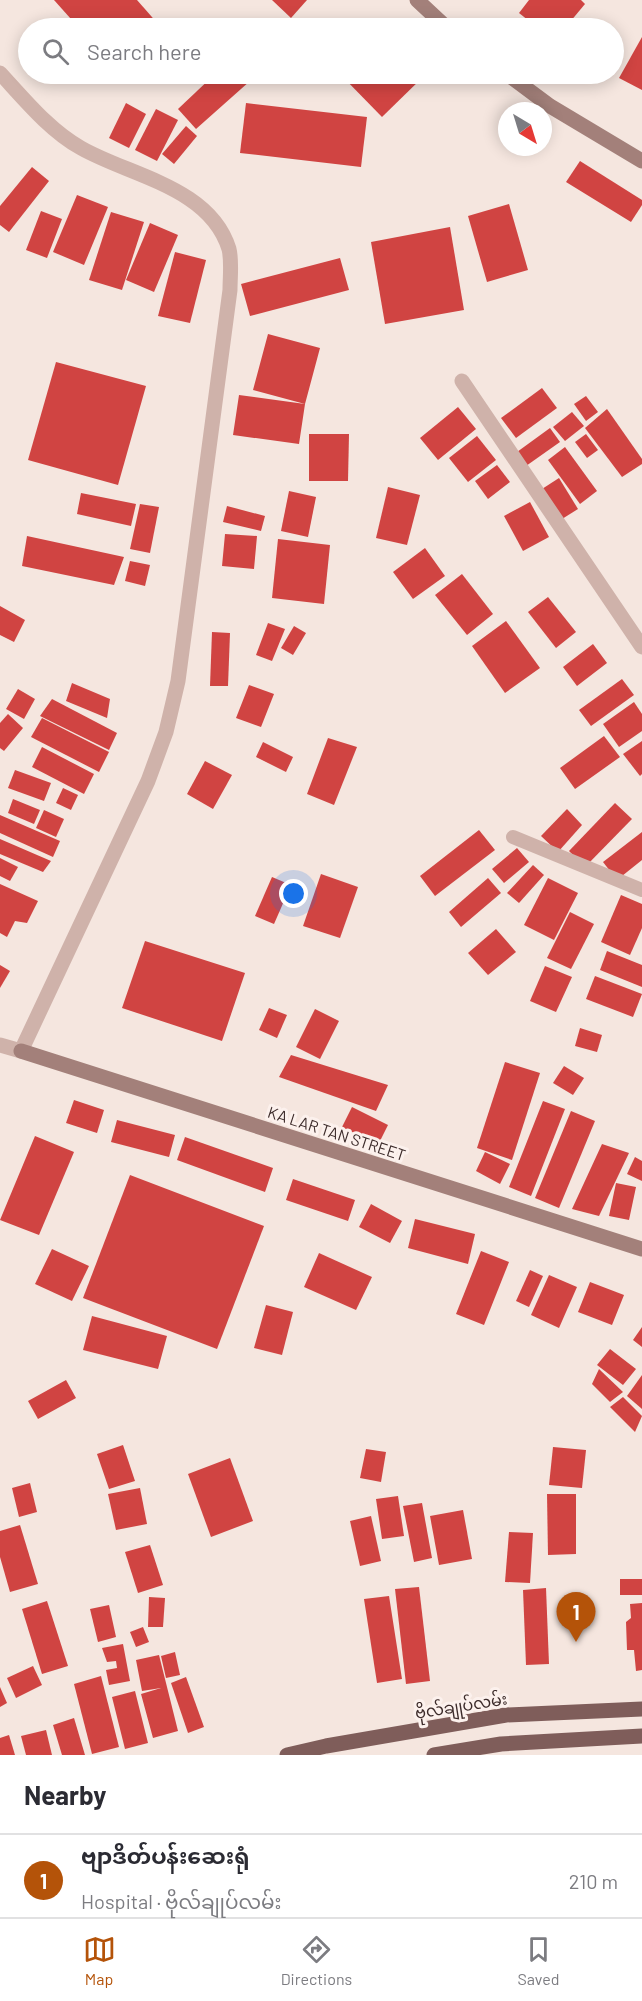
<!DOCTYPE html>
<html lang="en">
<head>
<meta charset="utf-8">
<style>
  :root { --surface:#fff; --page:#f2f2f3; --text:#2b2b33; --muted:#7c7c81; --line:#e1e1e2; --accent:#b45309 }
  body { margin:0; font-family:Barlow,"Noto Sans Myanmar",sans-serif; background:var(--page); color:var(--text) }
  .compass { position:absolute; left:498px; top:102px; width:54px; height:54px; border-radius:50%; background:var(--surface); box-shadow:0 3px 15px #0003; rotate:142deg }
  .you { position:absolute; left:294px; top:894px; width:21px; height:21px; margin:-15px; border:4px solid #fff; border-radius:50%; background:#1a73e8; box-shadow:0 0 0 9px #1a73e833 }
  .badge { display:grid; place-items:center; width:39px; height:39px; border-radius:50%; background:var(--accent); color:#fff; font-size:20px; font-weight:700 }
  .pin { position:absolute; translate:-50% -50px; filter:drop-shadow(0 2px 3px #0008) }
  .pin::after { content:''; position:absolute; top:32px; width:21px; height:18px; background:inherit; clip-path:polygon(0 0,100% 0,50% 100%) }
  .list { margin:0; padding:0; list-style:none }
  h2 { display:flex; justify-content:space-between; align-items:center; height:78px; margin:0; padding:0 24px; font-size:26px }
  h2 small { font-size:20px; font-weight:400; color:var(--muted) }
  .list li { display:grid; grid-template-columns:39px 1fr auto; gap:18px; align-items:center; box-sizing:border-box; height:84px; padding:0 24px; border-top:2px solid var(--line) }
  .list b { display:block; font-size:22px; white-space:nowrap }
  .list p { margin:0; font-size:20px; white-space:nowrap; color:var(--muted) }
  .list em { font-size:20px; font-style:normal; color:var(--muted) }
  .icon { flex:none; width:33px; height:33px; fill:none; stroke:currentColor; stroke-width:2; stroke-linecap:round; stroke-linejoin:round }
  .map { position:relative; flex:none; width:642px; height:1755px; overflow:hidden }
  .search { position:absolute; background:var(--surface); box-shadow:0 3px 15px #0003; left:18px; right:18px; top:18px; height:66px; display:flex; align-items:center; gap:15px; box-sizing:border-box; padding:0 21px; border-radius:33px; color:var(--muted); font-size:22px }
  .sheet { height:162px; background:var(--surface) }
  nav { display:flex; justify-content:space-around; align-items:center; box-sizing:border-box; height:84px; border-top:2px solid var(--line); background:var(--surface); font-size:16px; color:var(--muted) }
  nav a { display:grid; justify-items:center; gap:3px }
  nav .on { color:var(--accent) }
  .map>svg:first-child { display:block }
</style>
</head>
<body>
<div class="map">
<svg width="642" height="1755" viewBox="0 0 642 1755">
  <rect width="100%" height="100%" fill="#f5e6df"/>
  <g fill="#d04442">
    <path d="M 54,0 L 137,0 L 159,25 L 154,28 L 79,28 Z"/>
    <path d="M 272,0 L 307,0 L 291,18 Z"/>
    <path d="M 529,0 L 581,0 L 585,4 L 565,28 L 538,28 L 519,13 Z"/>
    <path d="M 642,37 L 642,90 L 619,78 Z"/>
    <path d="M 215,74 L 245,74 L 250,81 L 196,129 L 178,109 Z"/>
    <path d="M 340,74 L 423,74 L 425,75 L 382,117 Z"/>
    <path d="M 126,103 L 146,114 L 129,148 L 109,138 Z"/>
    <path d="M 246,103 L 367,117 L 361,167 L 240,153 Z"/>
    <path d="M 156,109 L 178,120 L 157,161 L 135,150 Z"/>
    <path d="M 186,126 L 197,136 L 174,164 L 162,154 Z"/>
    <path d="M 580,161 L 642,200 L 642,205 L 631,222 L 566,182 Z"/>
    <path d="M 32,167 L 49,181 L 9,232 L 0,225 L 0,206 Z"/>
    <path d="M 77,195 L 108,207 L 84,265 L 53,252 Z"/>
    <path d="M 509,204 L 528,270 L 487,282 L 468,216 Z"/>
    <path d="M 41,211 L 62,219 L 47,258 L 26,250 Z"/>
    <path d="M 111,212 L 144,222 L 122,290 L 89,280 Z"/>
    <path d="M 150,223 L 178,235 L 154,292 L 126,280 Z"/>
    <path d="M 450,227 L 464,310 L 385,324 L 371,242 Z"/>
    <path d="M 175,252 L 206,260 L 190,323 L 158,316 Z"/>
    <path d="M 340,258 L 349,290 L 250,316 L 241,284 Z"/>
    <path d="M 268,334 L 320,348 L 305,404 L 299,444 L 233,435 L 239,395 L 305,404 L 253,390 Z"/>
    <path d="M 56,362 L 146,386 L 118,485 L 28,460 Z"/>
    <path d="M 542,388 L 557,408 L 516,438 L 501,418 Z"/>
    <path d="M 586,396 L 598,412 L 586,421 L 574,404 Z"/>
    <path d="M 458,407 L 476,429 L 438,460 L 420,438 Z"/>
    <path d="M 607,409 L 642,459 L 642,464 L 622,477 L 585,428 Z"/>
    <path d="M 572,412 L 584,426 L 565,441 L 553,427 Z"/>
    <path d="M 550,428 L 560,442 L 526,466 L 517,452 Z"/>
    <path d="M 309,434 L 349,434 L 348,481 L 309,481 Z"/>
    <path d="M 586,434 L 598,450 L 587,458 L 575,442 Z"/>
    <path d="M 477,436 L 496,460 L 468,482 L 449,458 Z"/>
    <path d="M 565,447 L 597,491 L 580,504 L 548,460 Z"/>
    <path d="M 497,465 L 510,482 L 488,499 L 475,481 Z"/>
    <path d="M 559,478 L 578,509 L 562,519 L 542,489 Z"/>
    <path d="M 388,487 L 420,495 L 407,545 L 376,538 Z"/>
    <path d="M 289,491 L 316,497 L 308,537 L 281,531 Z"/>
    <path d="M 81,493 L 136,504 L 131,526 L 77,514 Z"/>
    <path d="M 530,502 L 549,537 L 523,551 L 504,516 Z"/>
    <path d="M 140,504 L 159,507 L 150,553 L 130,549 Z"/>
    <path d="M 227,506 L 265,516 L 261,531 L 223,522 Z"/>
    <path d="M 225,534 L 257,536 L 254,569 L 222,566 Z"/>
    <path d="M 27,536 L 124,557 L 114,585 L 22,566 Z"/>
    <path d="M 278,539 L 330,545 L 324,604 L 272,598 Z"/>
    <path d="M 425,548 L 445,576 L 413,599 L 393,572 Z"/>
    <path d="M 130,561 L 150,565 L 145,586 L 125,581 Z"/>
    <path d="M 462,574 L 493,614 L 467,635 L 435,595 Z"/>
    <path d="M 548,597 L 576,632 L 556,648 L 528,612 Z"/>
    <path d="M 0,606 L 25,620 L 14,642 L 0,635 Z"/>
    <path d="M 506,621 L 540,668 L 505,693 L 472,646 Z"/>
    <path d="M 268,623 L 285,629 L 272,661 L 256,655 Z"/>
    <path d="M 294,626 L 306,633 L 293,655 L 281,648 Z"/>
    <path d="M 212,632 L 230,633 L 228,686 L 210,686 Z"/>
    <path d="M 593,644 L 607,663 L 577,686 L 563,667 Z"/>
    <path d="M 622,679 L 634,695 L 591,726 L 579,710 Z"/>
    <path d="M 72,683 L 110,699 L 107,718 L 66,701 Z"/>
    <path d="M 249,685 L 274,694 L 261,727 L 236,718 Z"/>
    <path d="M 18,689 L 35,699 L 24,719 L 6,709 Z"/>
    <path d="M 52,699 L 117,733 L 109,750 L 40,716 Z"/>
    <path d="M 634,702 L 642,714 L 642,731 L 619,747 L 603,724 Z"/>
    <path d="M 8,714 L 23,728 L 4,751 L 0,748 L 0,723 Z"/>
    <path d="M 42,718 L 109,752 L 99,772 L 31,737 Z"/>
    <path d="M 604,736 L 620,757 L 575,789 L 560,768 Z"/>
    <path d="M 328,738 L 357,747 L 334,805 L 307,794 Z"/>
    <path d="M 642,741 L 642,774 L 640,776 L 623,754 Z"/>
    <path d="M 263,742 L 293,757 L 286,772 L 256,757 Z"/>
    <path d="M 42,747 L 94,774 L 84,794 L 32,767 Z"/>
    <path d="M 205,761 L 232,775 L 213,809 L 187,794 Z"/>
    <path d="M 15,770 L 51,783 L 44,801 L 8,788 Z"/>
    <path d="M 63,788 L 78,795 L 71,810 L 56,803 Z"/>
    <path d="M 13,799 L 40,810 L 34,824 L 8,813 Z"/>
    <path d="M 615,803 L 632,819 L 585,867 L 569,851 Z"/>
    <path d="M 567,809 L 582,825 L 558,852 L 541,836 Z"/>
    <path d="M 44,810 L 64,819 L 56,837 L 36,828 Z"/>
    <path d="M 0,815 L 60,841 L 53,857 L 0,833 Z"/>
    <path d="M 479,830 L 495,850 L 435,896 L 420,876 Z"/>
    <path d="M 642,832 L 642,860 L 617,880 L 603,862 Z"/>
    <path d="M 0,839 L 51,861 L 43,872 L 0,854 Z"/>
    <path d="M 517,848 L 529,862 L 504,883 L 492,869 Z"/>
    <path d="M 0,858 L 18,867 L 10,881 L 0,876 Z"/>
    <path d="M 533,865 L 544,875 L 519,903 L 507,893 Z"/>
    <path d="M 321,874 L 358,887 L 340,938 L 303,926 Z"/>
    <path d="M 272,877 L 291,885 L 274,924 L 255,916 Z"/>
    <path d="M 488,878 L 501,893 L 461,927 L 449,912 Z"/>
    <path d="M 548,878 L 578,893 L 554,940 L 524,925 Z"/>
    <path d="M 0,884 L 38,901 L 27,923 L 15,921 L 7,937 L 0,933 Z"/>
    <path d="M 621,895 L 642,904 L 642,928 L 630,955 L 601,942 Z"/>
    <path d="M 570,912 L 594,924 L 571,969 L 547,958 Z"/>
    <path d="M 496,929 L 516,952 L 488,975 L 468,953 Z"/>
    <path d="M 145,941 L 245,973 L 222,1041 L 122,1008 Z"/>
    <path d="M 607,951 L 642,965 L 642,987 L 600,970 Z"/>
    <path d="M 0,965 L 10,971 L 0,988 Z"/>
    <path d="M 545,966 L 572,977 L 556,1012 L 530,1001 Z"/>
    <path d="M 595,976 L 642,994 L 633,1017 L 586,999 Z"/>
    <path d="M 269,1008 L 287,1015 L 277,1038 L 259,1030 Z"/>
    <path d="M 315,1009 L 339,1021 L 320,1059 L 296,1047 Z"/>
    <path d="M 580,1028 L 602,1035 L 597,1052 L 575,1046 Z"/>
    <path d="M 291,1055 L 388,1085 L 376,1111 L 279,1077 Z"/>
    <path d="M 505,1062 L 540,1073 L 512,1160 L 477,1148 Z"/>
    <path d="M 564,1066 L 584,1078 L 573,1095 L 553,1083 Z"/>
    <path d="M 74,1100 L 104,1110 L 97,1133 L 66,1123 Z"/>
    <path d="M 543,1101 L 565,1109 L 531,1196 L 509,1187 Z"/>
    <path d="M 352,1107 L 388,1125 L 378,1145 L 342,1127 Z"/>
    <path d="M 571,1111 L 595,1121 L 559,1208 L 535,1198 Z"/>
    <path d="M 117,1120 L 175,1135 L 169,1157 L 111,1142 Z"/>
    <path d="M 35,1136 L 74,1152 L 39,1235 L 0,1220 Z"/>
    <path d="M 185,1137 L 273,1168 L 265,1192 L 177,1160 Z"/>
    <path d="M 602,1144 L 629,1153 L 599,1216 L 572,1209 Z"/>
    <path d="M 485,1152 L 510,1164 L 500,1184 L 476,1171 Z"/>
    <path d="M 635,1157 L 642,1161 L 642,1181 L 627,1174 Z"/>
    <path d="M 130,1175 L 264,1226 L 217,1349 L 83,1298 Z"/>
    <path d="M 293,1179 L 355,1200 L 348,1221 L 286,1200 Z"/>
    <path d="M 616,1183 L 636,1187 L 629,1220 L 609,1216 Z"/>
    <path d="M 371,1204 L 402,1221 L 390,1243 L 359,1227 Z"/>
    <path d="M 415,1219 L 475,1234 L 468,1264 L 408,1248 Z"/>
    <path d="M 52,1249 L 89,1266 L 72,1301 L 35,1284 Z"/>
    <path d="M 481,1251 L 509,1262 L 484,1325 L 456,1314 Z"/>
    <path d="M 319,1253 L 372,1277 L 356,1310 L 304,1287 Z"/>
    <path d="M 530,1270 L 543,1276 L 529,1307 L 516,1301 Z"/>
    <path d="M 549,1275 L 577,1287 L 559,1328 L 531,1315 Z"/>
    <path d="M 590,1282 L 624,1295 L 612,1325 L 578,1312 Z"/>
    <path d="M 266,1305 L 293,1312 L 282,1355 L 254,1348 Z"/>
    <path d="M 92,1316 L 167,1336 L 158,1369 L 83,1350 Z"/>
    <path d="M 642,1327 L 642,1347 L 633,1340 Z"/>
    <path d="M 610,1349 L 636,1369 L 623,1385 L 597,1365 Z"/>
    <path d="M 599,1369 L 623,1392 L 610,1402 L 592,1384 Z"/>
    <path d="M 642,1375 L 642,1409 L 627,1396 Z"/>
    <path d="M 66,1380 L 76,1398 L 38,1419 L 28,1401 Z"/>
    <path d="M 623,1397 L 642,1416 L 635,1432 L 610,1407 Z"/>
    <path d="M 123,1445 L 135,1481 L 109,1489 L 97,1454 Z"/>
    <path d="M 553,1447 L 586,1450 L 582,1488 L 549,1485 Z"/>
    <path d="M 366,1449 L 386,1452 L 381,1482 L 360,1478 Z"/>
    <path d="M 230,1458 L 253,1521 L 211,1537 L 188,1474 Z"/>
    <path d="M 30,1483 L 37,1512 L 19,1517 L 12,1488 Z"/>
    <path d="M 140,1488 L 147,1524 L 116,1530 L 108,1494 Z"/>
    <path d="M 547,1494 L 576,1494 L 576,1554 L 548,1555 Z"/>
    <path d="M 398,1496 L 404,1536 L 382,1539 L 376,1499 Z"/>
    <path d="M 422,1503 L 432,1558 L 414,1562 L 403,1506 Z"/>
    <path d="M 463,1510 L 472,1559 L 439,1565 L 430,1516 Z"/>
    <path d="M 371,1516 L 381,1561 L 360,1566 L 350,1521 Z"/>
    <path d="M 20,1525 L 38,1584 L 10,1592 L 0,1557 L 0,1531 Z"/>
    <path d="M 509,1532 L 533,1533 L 530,1583 L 505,1582 Z"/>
    <path d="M 150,1545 L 163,1585 L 138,1593 L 125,1552 Z"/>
    <rect x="620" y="1579" width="22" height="16"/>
    <path d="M 419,1587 L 430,1681 L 406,1684 L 395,1589 Z"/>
    <path d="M 546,1588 L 549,1664 L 526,1665 L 523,1590 Z"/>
    <path d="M 389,1596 L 402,1679 L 377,1683 L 364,1599 Z"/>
    <path d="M 149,1597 L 165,1598 L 163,1627 L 148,1627 Z"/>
    <path d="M 47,1601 L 68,1666 L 42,1674 L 22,1609 Z"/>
    <path d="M 642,1603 L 642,1670 L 636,1671 L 634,1650 L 627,1650 L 626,1622 L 631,1618 L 630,1604 Z"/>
    <path d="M 109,1605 L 116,1637 L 98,1642 L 90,1609 Z"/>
    <path d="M 143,1627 L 149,1642 L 136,1647 L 130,1632 Z"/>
    <path d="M 123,1644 L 130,1681 L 109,1685 L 106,1670 L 117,1668 L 116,1661 L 107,1662 L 102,1648 Z"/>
    <path d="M 175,1652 L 180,1675 L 166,1678 L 161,1656 Z"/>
    <path d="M 159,1655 L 178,1731 L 153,1738 L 141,1694 L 161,1688 L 142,1691 L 136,1660 Z"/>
    <path d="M 33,1666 L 42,1685 L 16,1698 L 7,1678 Z"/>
    <path d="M 101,1676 L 119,1747 L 92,1754 L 74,1684 Z"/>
    <path d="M 186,1677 L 204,1727 L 188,1733 L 171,1683 Z"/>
    <path d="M 0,1687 L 7,1703 L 0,1707 Z"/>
    <path d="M 135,1691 L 148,1743 L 125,1749 L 112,1697 Z"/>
    <path d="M 74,1718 L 85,1755 L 62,1755 L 53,1725 Z"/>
    <path d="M 46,1730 L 52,1755 L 26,1755 L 21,1736 Z"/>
    <path d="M 9,1735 L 15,1755 L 0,1755 L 0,1738 Z"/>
  </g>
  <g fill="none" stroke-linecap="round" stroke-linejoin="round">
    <path stroke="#cfb2aa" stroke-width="14" d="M 513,837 L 642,890"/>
    <g stroke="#cfb2aa" stroke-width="15">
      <path d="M 0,73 C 24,99 50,131 81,148 C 130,176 210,187 229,249 C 232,261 230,277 230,290 L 178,681 L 166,732 L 148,781 L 21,1051 L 0,1045"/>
      <path d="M 462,381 L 642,647"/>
    </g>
    <g stroke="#a3807a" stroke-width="15">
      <path d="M 417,0 L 447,28"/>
      <path d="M 507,74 L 550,106 L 642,161"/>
      <path d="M 21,1051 L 642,1249"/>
    </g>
    <g stroke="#7f5d5a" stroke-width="15">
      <path d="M 287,1755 L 326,1746 L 506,1715 L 642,1709"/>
      <path d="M 434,1755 L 501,1744 L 642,1736"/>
    </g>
  </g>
  <g text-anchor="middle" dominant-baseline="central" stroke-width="6" stroke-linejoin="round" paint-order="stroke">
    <g font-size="16" fill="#3c2b2a" stroke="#fcf1ed">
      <text transform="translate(337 1133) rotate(18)">KA LAR TAN STREET</text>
      <text transform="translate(461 1705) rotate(-9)">ဗိုလ်ချုပ်လမ်း</text>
    </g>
  </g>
</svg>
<svg class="compass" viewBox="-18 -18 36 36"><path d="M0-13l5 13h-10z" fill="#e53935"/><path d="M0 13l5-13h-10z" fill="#7c7c81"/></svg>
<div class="you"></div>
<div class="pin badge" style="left:576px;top:1642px">1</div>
<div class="search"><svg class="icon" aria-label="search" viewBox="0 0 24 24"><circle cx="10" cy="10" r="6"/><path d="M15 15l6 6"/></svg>Search here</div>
</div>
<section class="sheet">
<h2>Nearby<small></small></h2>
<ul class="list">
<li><span class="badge">1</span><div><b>ဗျာဒိတ်ပန်းဆေးရုံ</b><p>Hospital · ဗိုလ်ချုပ်လမ်း</p></div><em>210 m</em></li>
</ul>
</section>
<nav>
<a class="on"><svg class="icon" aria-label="map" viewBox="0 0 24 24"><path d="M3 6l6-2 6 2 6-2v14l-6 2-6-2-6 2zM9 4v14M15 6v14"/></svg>Map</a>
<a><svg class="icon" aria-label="directions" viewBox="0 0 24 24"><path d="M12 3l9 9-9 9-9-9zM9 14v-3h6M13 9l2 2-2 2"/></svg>Directions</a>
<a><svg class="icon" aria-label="saved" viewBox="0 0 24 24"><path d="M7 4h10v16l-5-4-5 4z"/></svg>Saved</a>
</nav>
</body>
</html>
